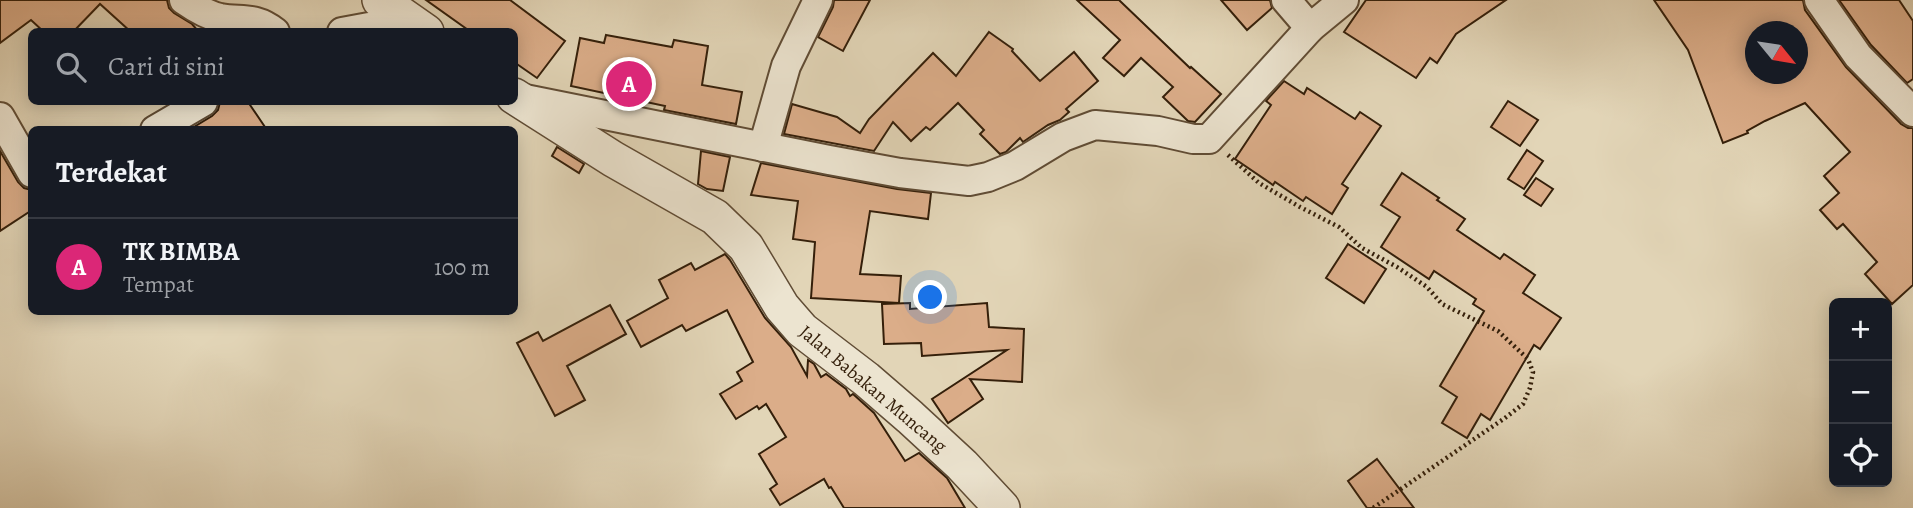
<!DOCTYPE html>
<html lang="id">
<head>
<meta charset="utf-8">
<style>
  :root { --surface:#171b24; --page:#20242c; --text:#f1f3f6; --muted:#9ea1a6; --line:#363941; --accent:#db2777 }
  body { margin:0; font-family:Alegreya,serif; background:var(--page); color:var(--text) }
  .controls { position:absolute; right:21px; bottom:21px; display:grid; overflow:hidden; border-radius:10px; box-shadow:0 4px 18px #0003 }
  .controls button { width:63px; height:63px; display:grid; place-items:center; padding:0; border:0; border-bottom:2px solid var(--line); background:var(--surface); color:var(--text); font:35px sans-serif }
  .compass { position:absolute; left:1745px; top:21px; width:63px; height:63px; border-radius:50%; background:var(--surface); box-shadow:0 4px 18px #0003; rotate:120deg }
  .you { position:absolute; left:931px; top:298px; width:24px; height:24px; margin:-18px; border:5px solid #fff; border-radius:50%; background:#1a73e8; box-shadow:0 0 0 10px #1a73e833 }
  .badge { display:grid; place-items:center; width:46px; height:46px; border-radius:50%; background:var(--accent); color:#fff; font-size:23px; font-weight:700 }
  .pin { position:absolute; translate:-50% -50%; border:4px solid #fff; box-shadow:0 2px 7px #0006 }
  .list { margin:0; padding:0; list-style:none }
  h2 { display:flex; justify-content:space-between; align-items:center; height:91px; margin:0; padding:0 28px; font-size:30px }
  h2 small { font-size:23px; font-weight:400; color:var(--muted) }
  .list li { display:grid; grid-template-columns:46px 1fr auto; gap:21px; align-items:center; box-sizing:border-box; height:98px; padding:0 28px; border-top:2px solid var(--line) }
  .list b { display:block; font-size:26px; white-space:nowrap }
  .list p { margin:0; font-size:23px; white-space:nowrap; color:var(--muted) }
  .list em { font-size:23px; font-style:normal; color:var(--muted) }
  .icon { flex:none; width:38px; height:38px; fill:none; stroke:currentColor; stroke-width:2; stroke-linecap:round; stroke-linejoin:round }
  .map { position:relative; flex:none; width:1913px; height:508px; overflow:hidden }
  .search { position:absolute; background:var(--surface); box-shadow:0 4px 18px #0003; left:28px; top:28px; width:490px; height:77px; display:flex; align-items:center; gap:18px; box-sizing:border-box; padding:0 24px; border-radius:10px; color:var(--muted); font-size:26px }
  .panel { position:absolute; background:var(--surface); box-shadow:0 4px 18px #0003; left:28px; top:126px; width:490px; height:189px; border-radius:10px }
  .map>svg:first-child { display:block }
</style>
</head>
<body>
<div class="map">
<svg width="1913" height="508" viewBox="0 0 1913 508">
  <rect width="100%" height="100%" fill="#e2d5b7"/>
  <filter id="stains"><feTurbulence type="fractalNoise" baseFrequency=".00286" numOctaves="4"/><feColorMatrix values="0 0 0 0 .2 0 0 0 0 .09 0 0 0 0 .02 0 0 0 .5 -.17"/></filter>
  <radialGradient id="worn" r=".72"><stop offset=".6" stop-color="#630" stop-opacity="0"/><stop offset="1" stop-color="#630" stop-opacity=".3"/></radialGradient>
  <g fill="#dbad89" stroke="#341f0a" stroke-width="2" fill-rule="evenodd">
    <path d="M 0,0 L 167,0 L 169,8 L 174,13 L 192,24 L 199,32 L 131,32 L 100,4 L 73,32 L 44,32 L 31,20 L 0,43 Z"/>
    <path d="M 426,0 L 510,0 L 565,41 L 537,78 L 514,62 L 514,32 L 471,32 Z"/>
    <path d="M 834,0 L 870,0 L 843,51 L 818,37 L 833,7 Z"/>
    <path d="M 1077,0 L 1119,0 L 1190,68 L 1191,67 L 1221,94 L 1195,122 L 1188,121 L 1163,97 L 1173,87 L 1141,58 L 1124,76 L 1103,58 L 1120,40 Z"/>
    <path d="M 1221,0 L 1270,0 L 1272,8 L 1247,30 Z"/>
    <path d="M 1366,0 L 1506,0 L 1456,34 L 1437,63 L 1430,58 L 1416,78 L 1344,32 Z"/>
    <path d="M 1654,0 L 1803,0 L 1805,10 L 1846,67 L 1901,124 L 1908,128 L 1913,128 L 1913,285 L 1892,304 L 1865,274 L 1877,262 L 1843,224 L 1837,229 L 1820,210 L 1839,193 L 1824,176 L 1850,152 L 1805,103 L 1765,121 L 1747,131 L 1748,133 L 1723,143 L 1688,50 ZM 1755,32 L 1797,32 L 1797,74 L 1755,74 Z"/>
    <path d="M 1839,0 L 1899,0 L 1913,21 L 1913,79 L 1907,83 L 1871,45 Z"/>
    <path d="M 989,32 L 1013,49 L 1012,51 L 1038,79 L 1040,81 L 1074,52 L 1098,81 L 1066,109 L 1069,112 L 1060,120 L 1048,125 L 1023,142 L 1020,138 L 1006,152 L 1000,154 L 980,134 L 984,130 L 958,103 L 930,130 L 926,127 L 911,141 L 893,122 L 874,151 L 784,134 L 792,104 L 837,117 L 860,133 L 869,119 L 933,53 L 956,76 Z"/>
    <path d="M 606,35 L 672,47 L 674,40 L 708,46 L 702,85 L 742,92 L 736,124 L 664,110 L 665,106 L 571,86 L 580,38 L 604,43 Z"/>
    <path d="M 1284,81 L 1304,94 L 1307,88 L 1355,119 L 1360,112 L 1381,126 L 1342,184 L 1348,188 L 1332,214 L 1306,197 L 1303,201 L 1275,182 L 1273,185 L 1235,159 L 1271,105 L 1266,101 Z"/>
    <path d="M 1508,101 L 1538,120 L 1520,146 L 1491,127 Z"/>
    <path d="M 220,102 L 248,102 L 267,130 L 189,130 L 212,116 L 218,110 Z"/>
    <path d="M 557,147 L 584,164 L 579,173 L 552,156 Z"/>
    <path d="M 1527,150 L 1543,161 L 1524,189 L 1508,179 Z"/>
    <path d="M 0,151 L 18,182 L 24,188 L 32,190 L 32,210 L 0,231 Z"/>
    <path d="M 701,151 L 730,157 L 723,191 L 707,189 L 698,184 Z"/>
    <path d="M 761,163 L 897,189 L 931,193 L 928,219 L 870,211 L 860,274 L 901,276 L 899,303 L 811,298 L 815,242 L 793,239 L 798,201 L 751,195 Z"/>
    <path d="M 1402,173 L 1439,198 L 1437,200 L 1465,219 L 1457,230 L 1500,259 L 1504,254 L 1535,275 L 1523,293 L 1561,318 L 1540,349 L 1534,345 L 1490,420 L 1481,414 L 1467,438 L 1442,423 L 1457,397 L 1440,386 L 1484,311 L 1473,304 L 1476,299 L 1434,271 L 1429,279 L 1381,247 L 1400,217 L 1381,205 Z"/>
    <path d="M 1536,178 L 1553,189 L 1541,206 L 1524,195 Z"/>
    <path d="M 1348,244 L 1386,269 L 1364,303 L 1326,278 Z"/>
    <path d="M 725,254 L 730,260 L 765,318 L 791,347 L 807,376 L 808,360 L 814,364 L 821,377 L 826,374 L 846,389 L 850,396 L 853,394 L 874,413 L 905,461 L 919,453 L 947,478 L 965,508 L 844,508 L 831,487 L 829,488 L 824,479 L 780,505 L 770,489 L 777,484 L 759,454 L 786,437 L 766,404 L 759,409 L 757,406 L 736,419 L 720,394 L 742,381 L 737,372 L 753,362 L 727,310 L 686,331 L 682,325 L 641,347 L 627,321 L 668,298 L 659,280 L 691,263 L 695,270 Z"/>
    <path d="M 910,303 L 910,309 L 987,303 L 989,327 L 1024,329 L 1022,382 L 970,379 L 983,399 L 948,423 L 932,399 L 1007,350 L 922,356 L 921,343 L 884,344 L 882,304 Z"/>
    <path d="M 610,305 L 626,334 L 567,366 L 585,400 L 555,416 L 517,343 L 538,332 L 543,341 Z"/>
    <path d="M 1377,459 L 1414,508 L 1367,508 L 1348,481 Z"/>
  </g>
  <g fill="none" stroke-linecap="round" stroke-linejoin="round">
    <g stroke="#604c35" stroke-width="32">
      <g id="minor">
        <path d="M 184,0 C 194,7 207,15 220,18 C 242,22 255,16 275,32"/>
        <path d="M 1286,0 L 1310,28"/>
        <path d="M 1819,0 L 1858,56 L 1913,112"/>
        <path d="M 342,32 L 369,27 L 418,26"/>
        <path d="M 525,99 L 829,160 L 900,173 L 969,181 L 988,177 L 1015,166 L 1063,137 L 1095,125 L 1158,131 L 1193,139 L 1209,139 L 1310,28 L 1344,0"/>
        <path d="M 0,117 L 32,173"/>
        <path d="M 155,130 L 203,102"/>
        <path d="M 763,147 L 786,66 L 818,0"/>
      </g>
    </g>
    <g stroke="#604c35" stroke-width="38">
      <g id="tertiary">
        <path d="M 380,0 L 426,32"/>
        <path d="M 514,96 L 613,159 L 715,217 L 746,247 L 782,307 L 802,330 L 866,379 L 910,417 L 962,465 L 1002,508"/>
      </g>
    </g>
    <path stroke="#341f0a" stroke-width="4.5" stroke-dasharray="2 3.5" stroke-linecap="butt" d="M 1228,155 L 1259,183 L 1300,207 L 1339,227 L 1362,248 L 1397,267 L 1427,287 L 1442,304 L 1498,331 L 1528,359 L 1533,372 L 1530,388 L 1523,404 L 1505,418 L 1373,508"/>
    <use href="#minor" stroke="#ece4d0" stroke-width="28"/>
    <use href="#tertiary" stroke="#ece4d0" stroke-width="35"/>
  </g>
  <g text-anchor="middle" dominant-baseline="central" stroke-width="5" stroke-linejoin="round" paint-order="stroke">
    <g font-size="19" fill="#341f0a" stroke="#ece4d0">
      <text transform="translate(873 389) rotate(40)">Jalan Babakan Muncang</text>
    </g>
  </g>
  <rect width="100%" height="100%" filter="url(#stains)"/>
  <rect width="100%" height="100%" fill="url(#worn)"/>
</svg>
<div class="controls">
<button>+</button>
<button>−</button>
<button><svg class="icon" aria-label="locate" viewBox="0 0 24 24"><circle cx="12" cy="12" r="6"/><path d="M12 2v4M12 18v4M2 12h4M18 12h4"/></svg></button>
</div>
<svg class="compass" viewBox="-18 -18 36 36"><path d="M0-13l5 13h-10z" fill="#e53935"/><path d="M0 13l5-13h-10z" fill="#9ea1a6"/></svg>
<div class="you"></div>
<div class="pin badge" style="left:629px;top:84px">A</div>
<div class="search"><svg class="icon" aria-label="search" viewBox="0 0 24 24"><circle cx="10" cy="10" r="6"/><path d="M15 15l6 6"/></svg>Cari di sini</div>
<section class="panel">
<h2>Terdekat<small></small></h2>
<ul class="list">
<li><span class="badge">A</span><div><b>TK BIMBA</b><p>Tempat</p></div><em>100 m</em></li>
</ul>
</section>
</div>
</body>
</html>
